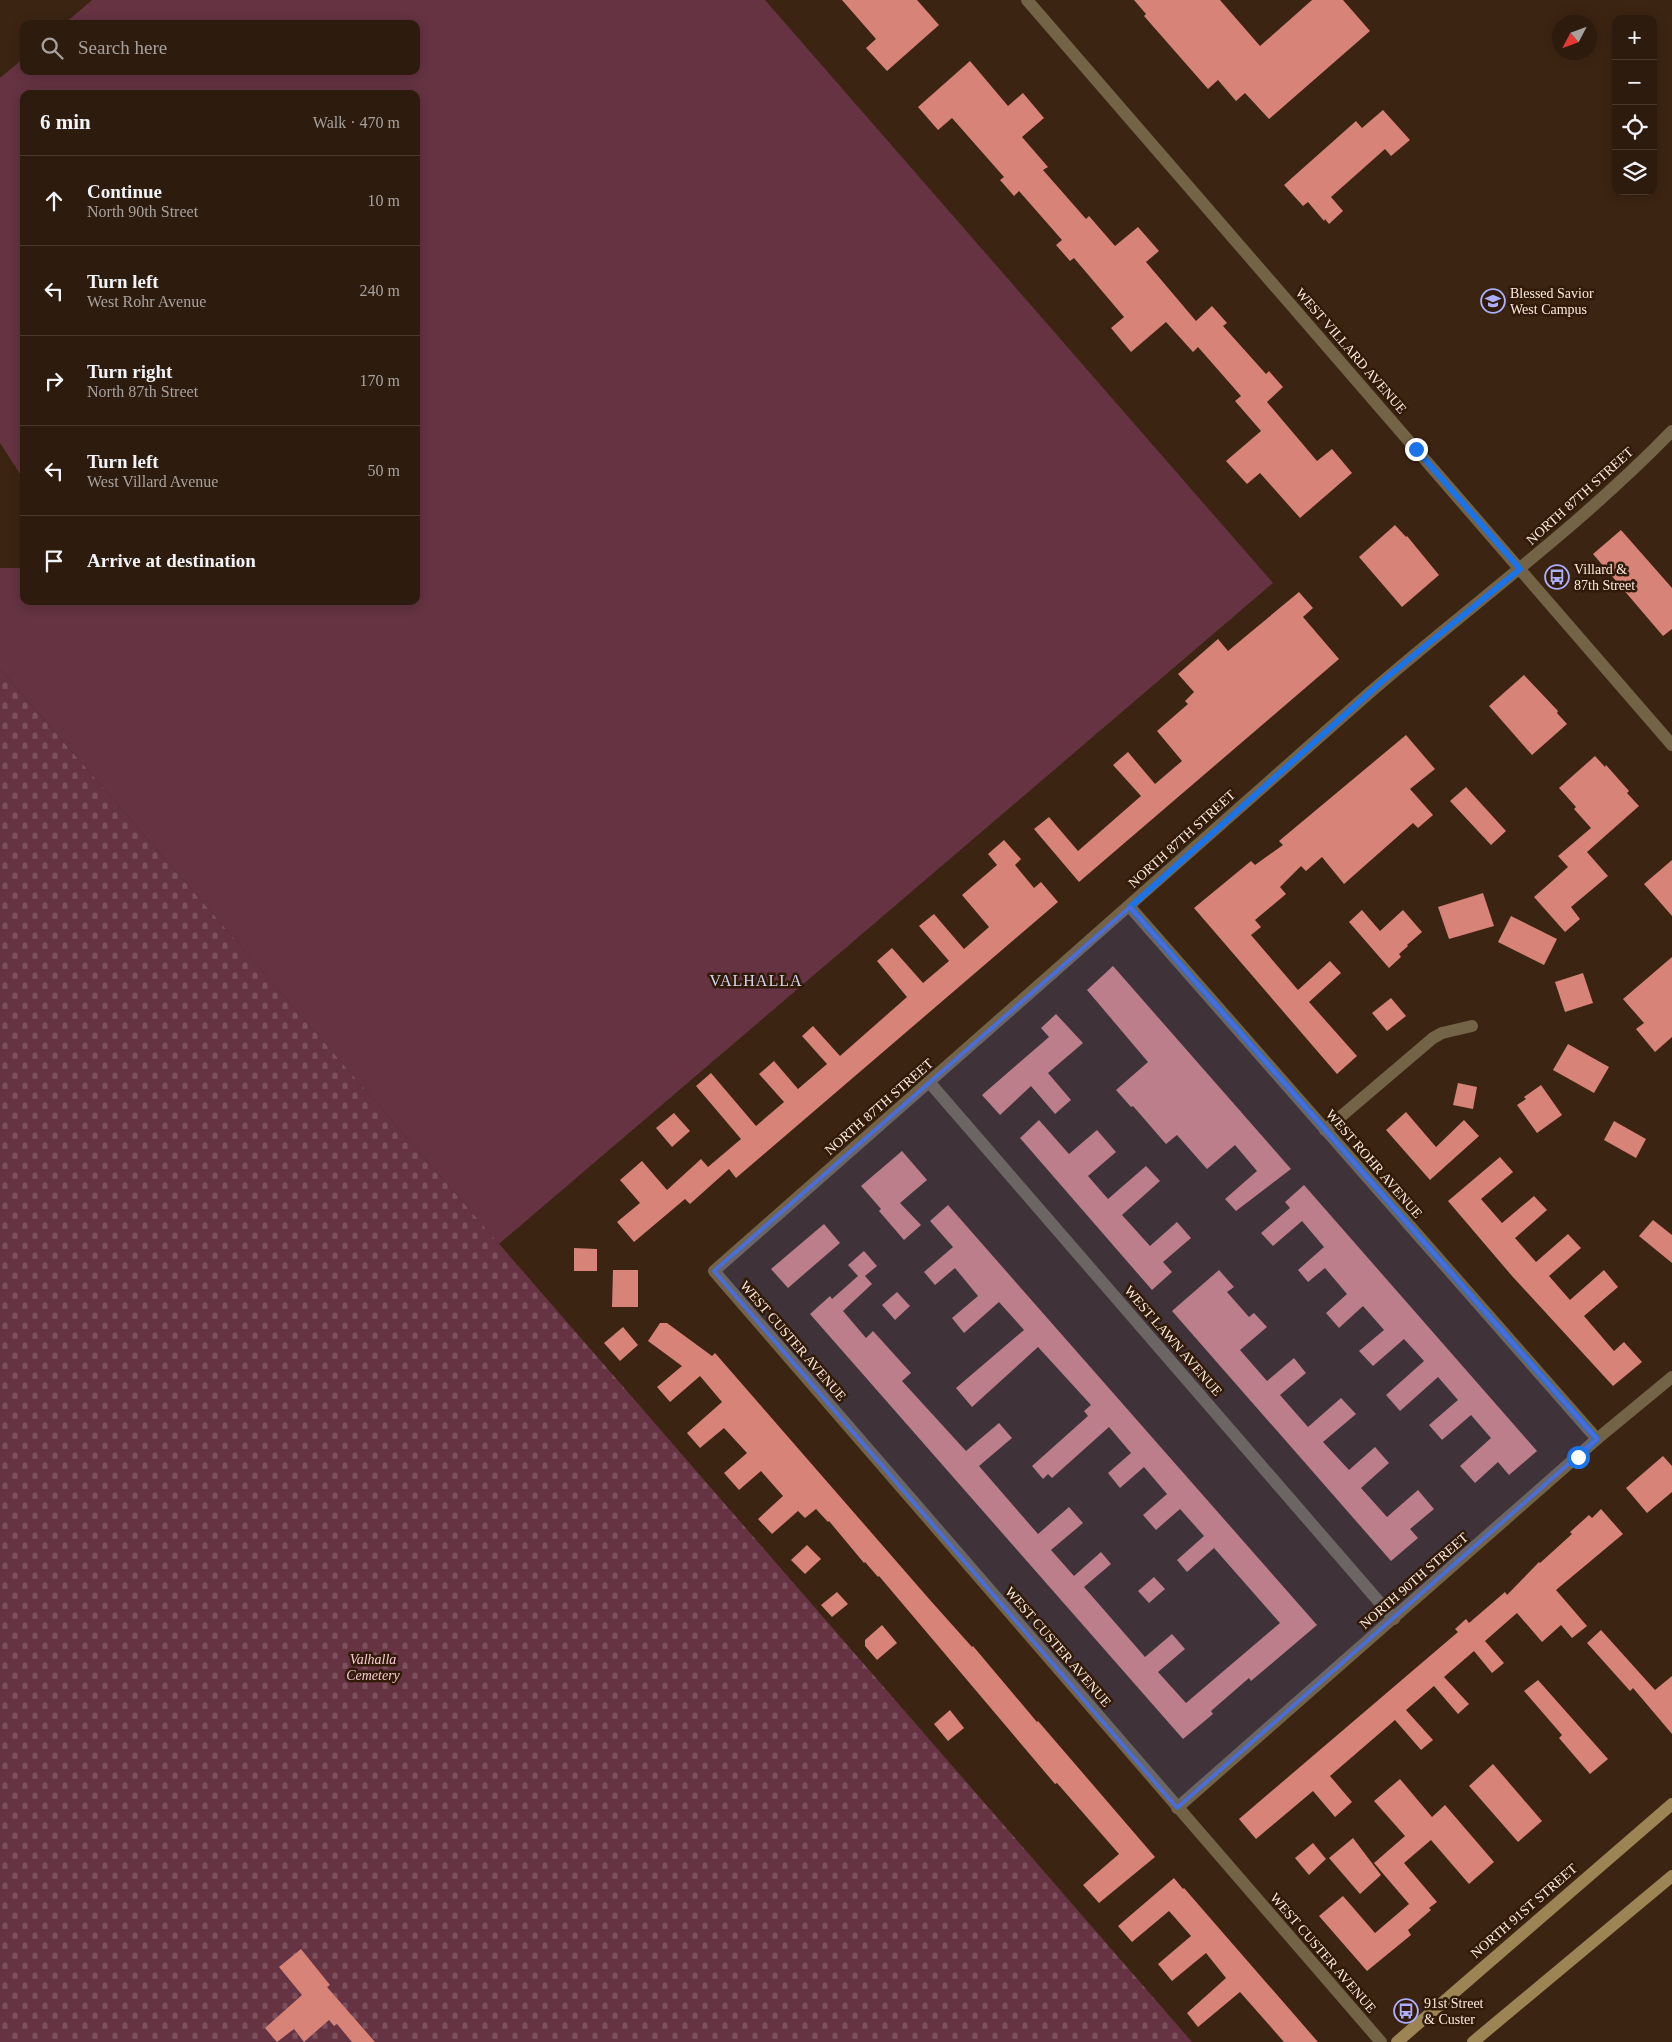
<!DOCTYPE html>
<html lang="en">
<head>
<meta charset="utf-8">
<style>
  :root { --surface:#2d1b0e; --page:#352417; --text:#f1f3f6; --muted:#a7a19e; --line:#48392e }
  body { margin:0; font-family:"Times New Roman",serif; background:var(--page); color:var(--text) }
  .controls { position:absolute; right:15px; top:15px; display:grid; overflow:hidden; border-radius:10px; box-shadow:0 2px 12px #0003 }
  .controls button { width:45px; height:45px; display:grid; place-items:center; padding:0; border:0; border-bottom:1px solid var(--line); background:var(--surface); color:var(--text); font:25px sans-serif }
  .compass { position:absolute; left:1552px; top:15px; width:45px; height:45px; border-radius:50%; background:var(--surface); box-shadow:0 2px 12px #0003; rotate:229deg }
  .stop { position:absolute; width:15px; height:15px; margin:-11px; border:4px solid #1a73e8; border-radius:50%; background:#fff }
  .stop.end { background:#1a73e8; border-color:#fff; box-shadow:0 1px 5px #0008 }
  .list { margin:0; padding:0; list-style:none }
  h2 { display:flex; justify-content:space-between; align-items:center; height:65px; margin:0; padding:0 20px; font-size:21px }
  h2 small { font-size:16px; font-weight:400; color:var(--muted) }
  .list li { display:grid; grid-template-columns:32px 1fr auto; gap:15px; align-items:center; box-sizing:border-box; height:90px; padding:0 20px; border-top:1px solid var(--line) }
  .list b { display:block; font-size:19px; white-space:nowrap }
  .list p { margin:0; font-size:16px; white-space:nowrap; color:var(--muted) }
  .list em { font-size:16px; font-style:normal; color:var(--muted) }
  .icon { flex:none; width:28px; height:28px; fill:none; stroke:currentColor; stroke-width:2; stroke-linecap:round; stroke-linejoin:round }
  .map { position:relative; flex:none; width:1672px; height:2042px; overflow:hidden }
  .search { position:absolute; background:var(--surface); box-shadow:0 2px 12px #0003; left:20px; top:20px; width:400px; height:55px; display:flex; align-items:center; gap:12px; box-sizing:border-box; padding:0 18px; border-radius:10px; color:var(--muted); font-size:19px }
  .panel { position:absolute; background:var(--surface); box-shadow:0 2px 12px #0003; left:20px; top:90px; width:400px; height:515px; border-radius:10px }
  .map>svg:first-child { display:block }
</style>
</head>
<body>
<div class="map">
<svg width="1672" height="2042" viewBox="0 0 1672 2042">
  <defs>
    <pattern id="cemetery-stones" width="16" height="16" patternUnits="userSpaceOnUse" patternTransform="scale(1.25)"><rect width="16" height="16" fill="#653342"/><path d="M2 7V4a2 2 0 0 1 4 0v3zM10 15v-3a2 2 0 0 1 4 0v3z" fill="#7c515d"/></pattern>
  </defs>
  <rect width="100%" height="100%" fill="#3c2412"/>
  <path fill="#653342" d="M 92,0 L 765,0 L 1273,583 L 499,1244 L 0,669 L 0,568 L 24,568 L 24,601 L 416,601 L 416,94 L 24,94 L 24,480 L 0,443 L 0,78 L 24,58 L 24,71 L 416,71 L 416,24 L 64,24 Z"/>
  <path fill="url(#cemetery-stones)" d="M 0,669 L 1192,2042 L 0,2042 Z"/>
  <g fill="#d78377">
    <path d="M 842,0 L 917,0 L 939,25 L 887,71 L 866,48 L 876,39 Z"/>
    <path d="M 1134,0 L 1220,0 L 1260,46 L 1312,0 L 1343,0 L 1370,31 L 1269,119 L 1245,93 L 1236,101 L 1218,80 L 1208,89 L 1144,16 L 1146,14 Z"/>
    <path d="M 970,61 L 1008,106 L 1023,93 L 1044,118 L 1022,137 L 1048,167 L 1043,170 L 1086,219 L 1089,216 L 1115,246 L 1138,227 L 1159,251 L 1146,262 L 1196,321 L 1212,306 L 1227,323 L 1223,326 L 1266,374 L 1269,371 L 1283,387 L 1267,402 L 1317,461 L 1332,449 L 1352,473 L 1300,518 L 1260,473 L 1247,484 L 1226,461 L 1261,431 L 1235,401 L 1241,396 L 1198,347 L 1193,352 L 1166,322 L 1131,352 L 1111,328 L 1124,317 L 1074,258 L 1070,261 L 1056,245 L 1062,240 L 1019,191 L 1014,196 L 1000,180 L 1004,177 L 952,118 L 938,130 L 918,107 Z"/>
    <path d="M 1383,110 L 1410,140 L 1391,156 L 1385,149 L 1331,197 L 1343,211 L 1329,224 L 1325,219 L 1324,221 L 1308,202 L 1303,206 L 1284,185 L 1356,121 L 1362,128 Z"/>
    <path d="M 1395,525 L 1406,537 L 1407,536 L 1439,575 L 1402,607 L 1359,557 Z"/>
    <path d="M 1621,530 L 1672,588 L 1672,629 L 1663,636 L 1593,554 Z"/>
    <path d="M 1299,592 L 1313,608 L 1303,617 L 1339,659 L 1079,882 L 1034,829 L 1049,817 L 1078,851 L 1141,796 L 1113,765 L 1128,752 L 1155,784 L 1182,761 L 1157,731 L 1188,704 L 1185,701 L 1194,692 L 1178,674 L 1218,639 L 1228,651 Z"/>
    <path d="M 1524,675 L 1558,711 L 1557,713 L 1567,724 L 1532,755 L 1489,706 Z"/>
    <path d="M 1406,735 L 1435,769 L 1410,789 L 1433,815 L 1418,828 L 1413,823 L 1344,884 L 1322,857 L 1306,871 L 1301,866 L 1280,887 L 1286,894 L 1255,920 L 1261,927 L 1251,935 L 1298,990 L 1330,961 L 1341,973 L 1309,1002 L 1357,1056 L 1337,1074 L 1194,908 L 1251,861 L 1255,865 L 1283,845 L 1279,841 Z"/>
    <path d="M 1595,756 L 1605,767 L 1606,765 L 1629,791 L 1627,793 L 1639,806 L 1587,852 L 1608,876 L 1571,907 L 1580,919 L 1565,932 L 1534,897 L 1568,867 L 1558,856 L 1591,828 L 1574,809 L 1576,807 L 1559,788 Z"/>
    <path d="M 1466,787 L 1506,831 L 1491,845 L 1450,801 Z"/>
    <path d="M 1004,840 L 1021,859 L 1015,865 L 1034,888 L 1041,882 L 1058,902 L 736,1178 L 729,1169 L 690,1204 L 685,1199 L 634,1242 L 617,1222 L 640,1203 L 620,1180 L 642,1161 L 667,1190 L 701,1159 L 708,1167 L 741,1139 L 696,1086 L 711,1073 L 756,1126 L 784,1102 L 759,1074 L 774,1061 L 798,1089 L 827,1064 L 802,1036 L 813,1026 L 840,1056 L 907,997 L 877,961 L 892,948 L 923,983 L 949,961 L 919,926 L 934,914 L 964,949 L 989,927 L 962,895 L 997,865 L 988,854 Z"/>
    <path d="M 1672,860 L 1672,916 L 1644,884 Z"/>
    <path d="M 1483,893 L 1494,926 L 1449,939 L 1438,907 Z"/>
    <path d="M 1362,910 L 1380,931 L 1403,910 L 1422,932 L 1407,945 L 1408,946 L 1399,954 L 1401,957 L 1389,968 L 1349,922 Z"/>
    <path d="M 1511,916 L 1557,939 L 1544,965 L 1498,942 Z"/>
    <path d="M 1672,957 L 1672,1037 L 1655,1052 L 1636,1029 L 1644,1023 L 1623,999 Z"/>
    <path d="M 1113,966 L 1291,1169 L 1236,1211 L 1225,1199 L 1257,1171 L 1235,1145 L 1207,1169 L 1177,1135 L 1166,1144 L 1133,1106 L 1131,1107 L 1116,1090 L 1148,1062 L 1087,990 Z"/>
    <path d="M 1583,973 L 1593,1003 L 1565,1012 L 1555,982 Z"/>
    <path d="M 1391,998 L 1406,1016 L 1387,1031 L 1372,1013 Z"/>
    <path d="M 1056,1014 L 1083,1043 L 1048,1073 L 1071,1100 L 1055,1114 L 1031,1086 L 1000,1115 L 982,1095 L 1049,1037 L 1041,1028 Z"/>
    <path d="M 1568,1044 L 1609,1067 L 1594,1093 L 1553,1070 Z"/>
    <path d="M 1458,1083 L 1477,1087 L 1473,1109 L 1453,1105 Z"/>
    <path d="M 1541,1085 L 1562,1115 L 1537,1133 L 1517,1105 L 1526,1099 L 1524,1097 Z"/>
    <path d="M 1406,1112 L 1436,1147 L 1464,1120 L 1479,1136 L 1430,1180 L 1386,1130 Z"/>
    <path d="M 674,1113 L 690,1131 L 672,1147 L 656,1128 Z"/>
    <path d="M 1039,1120 L 1069,1154 L 1097,1130 L 1116,1152 L 1088,1176 L 1108,1199 L 1146,1166 L 1160,1181 L 1122,1215 L 1150,1246 L 1177,1222 L 1191,1238 L 1163,1262 L 1172,1272 L 1152,1290 L 1020,1138 Z"/>
    <path d="M 1614,1121 L 1646,1139 L 1636,1158 L 1604,1140 Z"/>
    <path d="M 902,1151 L 927,1180 L 900,1203 L 921,1225 L 904,1240 L 879,1211 L 881,1209 L 861,1186 Z"/>
    <path d="M 1500,1157 L 1513,1172 L 1481,1199 L 1502,1223 L 1534,1196 L 1547,1210 L 1515,1238 L 1536,1262 L 1568,1234 L 1581,1248 L 1549,1276 L 1570,1300 L 1604,1270 L 1618,1287 L 1584,1316 L 1614,1351 L 1624,1342 L 1642,1362 L 1613,1386 L 1512,1276 L 1448,1201 Z"/>
    <path d="M 1304,1185 L 1537,1451 L 1509,1475 L 1498,1462 L 1475,1483 L 1460,1466 L 1491,1438 L 1471,1415 L 1442,1440 L 1429,1425 L 1458,1400 L 1438,1377 L 1400,1411 L 1386,1395 L 1424,1361 L 1404,1339 L 1373,1366 L 1359,1351 L 1384,1330 L 1363,1306 L 1339,1328 L 1326,1313 L 1347,1294 L 1325,1268 L 1308,1282 L 1298,1270 L 1324,1247 L 1302,1221 L 1273,1246 L 1261,1233 L 1290,1208 L 1285,1202 Z"/>
    <path d="M 948,1205 L 1317,1625 L 1251,1681 L 1249,1678 L 1211,1711 L 1213,1714 L 1183,1739 L 810,1314 L 830,1296 L 832,1299 L 858,1276 L 848,1265 L 864,1251 L 877,1266 L 865,1276 L 872,1284 L 843,1311 L 866,1338 L 873,1331 L 911,1373 L 902,1381 L 966,1451 L 999,1423 L 1012,1438 L 979,1466 L 1038,1534 L 1069,1507 L 1083,1523 L 1051,1550 L 1074,1576 L 1101,1552 L 1111,1564 L 1084,1587 L 1145,1657 L 1172,1634 L 1185,1649 L 1158,1672 L 1186,1703 L 1280,1623 L 1214,1548 L 1187,1572 L 1177,1560 L 1204,1536 L 1180,1509 L 1156,1530 L 1143,1515 L 1167,1494 L 1144,1467 L 1120,1488 L 1108,1473 L 1131,1453 L 1109,1427 L 1052,1478 L 1048,1474 L 1043,1479 L 1032,1466 L 1088,1416 L 1084,1411 L 1091,1405 L 1038,1347 L 972,1407 L 956,1388 L 1024,1330 L 999,1302 L 964,1333 L 952,1318 L 978,1296 L 955,1268 L 935,1285 L 924,1272 L 953,1247 L 930,1221 Z"/>
    <path d="M 1653,1220 L 1672,1235 L 1672,1263 L 1639,1236 Z"/>
    <path d="M 824,1224 L 840,1243 L 788,1288 L 771,1269 Z"/>
    <path d="M 574,1248 L 597,1249 L 597,1271 L 574,1271 Z"/>
    <path d="M 613,1270 L 638,1270 L 638,1307 L 612,1307 Z"/>
    <path d="M 1219,1270 L 1234,1287 L 1227,1292 L 1249,1317 L 1254,1313 L 1267,1327 L 1240,1350 L 1267,1381 L 1294,1358 L 1306,1373 L 1280,1395 L 1308,1427 L 1341,1398 L 1356,1414 L 1323,1442 L 1349,1470 L 1375,1447 L 1389,1463 L 1361,1488 L 1387,1517 L 1418,1490 L 1434,1509 L 1410,1529 L 1418,1538 L 1391,1561 L 1172,1311 Z"/>
    <path d="M 897,1292 L 910,1306 L 895,1320 L 882,1305 Z"/>
    <path d="M 660,1323 L 667,1323 L 712,1356 L 715,1353 L 930,1600 L 972,1647 L 973,1646 L 1037,1722 L 1038,1721 L 1155,1857 L 1099,1903 L 1083,1885 L 1119,1854 L 1057,1783 L 1055,1784 L 879,1576 L 878,1577 L 865,1562 L 864,1563 L 829,1521 L 828,1522 L 816,1509 L 805,1518 L 798,1511 L 772,1534 L 758,1519 L 783,1496 L 761,1471 L 739,1490 L 724,1473 L 747,1453 L 724,1428 L 700,1448 L 687,1433 L 722,1402 L 700,1376 L 670,1402 L 657,1387 L 682,1366 L 648,1341 Z"/>
    <path d="M 623,1327 L 638,1345 L 620,1361 L 604,1343 Z"/>
    <path d="M 1663,1456 L 1672,1466 L 1672,1492 L 1647,1513 L 1626,1488 Z"/>
    <path d="M 1601,1509 L 1623,1534 L 1556,1590 L 1587,1626 L 1572,1638 L 1561,1625 L 1542,1642 L 1517,1613 L 1485,1641 L 1504,1663 L 1492,1673 L 1474,1651 L 1444,1677 L 1469,1704 L 1458,1714 L 1434,1686 L 1406,1710 L 1433,1740 L 1421,1750 L 1395,1720 L 1330,1776 L 1352,1802 L 1335,1817 L 1313,1791 L 1256,1839 L 1239,1819 L 1458,1632 L 1455,1629 L 1466,1619 L 1469,1623 L 1505,1592 L 1507,1595 L 1539,1562 L 1540,1563 L 1572,1534 L 1570,1532 L 1589,1515 L 1592,1518 Z"/>
    <path d="M 807,1545 L 821,1559 L 805,1574 L 791,1560 Z"/>
    <path d="M 1154,1577 L 1165,1589 L 1149,1603 L 1138,1591 Z"/>
    <path d="M 837,1592 L 848,1604 L 832,1617 L 821,1605 Z"/>
    <path d="M 882,1625 L 897,1643 L 877,1660 L 865,1646 L 865,1640 Z"/>
    <path d="M 1601,1630 L 1655,1690 L 1672,1676 L 1672,1734 L 1633,1688 L 1630,1691 L 1587,1643 Z"/>
    <path d="M 1538,1680 L 1608,1759 L 1590,1774 L 1559,1738 L 1562,1735 L 1524,1691 Z"/>
    <path d="M 950,1710 L 964,1728 L 948,1741 L 934,1724 Z"/>
    <path d="M 1493,1764 L 1542,1821 L 1518,1842 L 1469,1786 Z"/>
    <path d="M 1400,1779 L 1432,1817 L 1445,1805 L 1494,1862 L 1469,1884 L 1431,1840 L 1404,1863 L 1437,1902 L 1429,1908 L 1431,1910 L 1408,1930 L 1411,1935 L 1367,1971 L 1319,1916 L 1343,1896 L 1375,1933 L 1409,1904 L 1374,1863 L 1405,1836 L 1374,1801 Z"/>
    <path d="M 1353,1838 L 1381,1875 L 1360,1894 L 1329,1858 Z"/>
    <path d="M 1313,1843 L 1326,1859 L 1309,1875 L 1295,1858 Z"/>
    <path d="M 1174,1878 L 1183,1889 L 1184,1888 L 1318,2042 L 1284,2042 L 1240,1992 L 1198,2027 L 1187,2013 L 1226,1978 L 1206,1953 L 1172,1981 L 1158,1964 L 1191,1936 L 1169,1911 L 1132,1942 L 1118,1926 Z"/>
    <path d="M 301,1949 L 330,1985 L 327,1987 L 375,2042 L 352,2042 L 337,2024 L 334,2026 L 329,2020 L 304,2042 L 294,2029 L 277,2042 L 265,2028 L 302,1995 L 279,1967 Z"/>
  </g>
  <g fill="none" stroke-linecap="round" stroke-linejoin="round">
    <g stroke="#746447" stroke-width="12">
      <path d="M 1130,907 L 1597,1439"/>
      <path d="M 930,1083 L 1394,1619"/>
      <path d="M 1325,1130 L 1433,1038 L 1442,1033 L 1472,1026"/>
      <path d="M 1177,1808 L 1597,1439 L 1672,1377"/>
      <path d="M 1381,2042 L 714,1271 C 933,1080 1149,887 1367,695 C 1468,607 1578,528 1672,431"/>
    </g>
    <path stroke="#746447" stroke-width="12" d="M 1027,0 L 1672,745"/>
    <g stroke="#9d8455" stroke-width="12">
      <path d="M 1397,2042 L 1672,1804"/>
      <path d="M 1473,2042 L 1672,1876"/>
    </g>
  </g>
  <g fill="none" stroke-linecap="round" stroke-linejoin="round">
    <path stroke="#1a73e8" stroke-width="6" d="M 1416,449 L 1520,569 L 1386,678 L 1130,907 L 1597,1439 L 1578,1457"/>
  </g>
  <path fill="#496dd9" fill-opacity="0.2" stroke="#496dd9" stroke-width="4" stroke-linejoin="round" d="M 1130,907 L 1597,1439 L 1177,1808 L 714,1271 Z"/>
  <defs>
    <g id="school-ring" transform="scale(1.25)"><circle r="9.5" fill="#311a08" stroke="#acaffb" stroke-width="1.5"/><path d="M0-5L7-2L0 1L-7-2ZM-4 1L0 2.5L4 1V4Q0 6-4 4Z" fill="#acaffb"/></g>
    <g id="bus-ring" transform="scale(1.25)"><circle r="9.5" fill="#311a08" stroke="#acaffb" stroke-width="1.5"/><path d="M-5-6H5V4H4V6H2V4H-2V6H-4V4H-5ZM-3.5-4V0h7V-4ZM-3.5 1.2v1.5H-2V1.2ZM2 1.2v1.5H3.5V1.2Z" fill="#acaffb"/></g>
  </defs>
  <g fill-rule="evenodd">
    <use href="#school-ring" x="1493" y="301"/>
    <use href="#bus-ring" x="1557" y="577"/>
    <use href="#bus-ring" x="1406" y="2011"/>
  </g>
  <g text-anchor="middle" dominant-baseline="central" stroke-width="5" stroke-linejoin="round" paint-order="stroke">
    <g font-size="14" fill="#fbeadf" stroke="#311a08" text-anchor="start">
      <text x="1510" y="293">Blessed Savior<tspan x="1510" dy="16">West Campus</tspan></text>
      <text x="1574" y="569">Villard &amp;<tspan x="1574" dy="16">87th Street</tspan></text>
      <text x="1424" y="2003">91st Street<tspan x="1424" dy="16">&amp; Custer</tspan></text>
    </g>
    <g font-size="14" fill="#fbeadf" stroke="#311a08">
      <text transform="translate(1351 351) rotate(49)">WEST VILLARD AVENUE</text>
      <text transform="translate(1580 496) rotate(-42)">NORTH 87TH STREET</text>
      <text transform="translate(1182 839) rotate(-42)">NORTH 87TH STREET</text>
      <text transform="translate(879 1107) rotate(-41)">NORTH 87TH STREET</text>
      <text transform="translate(1374 1164) rotate(49)">WEST ROHR AVENUE</text>
      <text transform="translate(793 1341) rotate(49)">WEST CUSTER AVENUE</text>
      <text transform="translate(1173 1341) rotate(49)">WEST LAWN AVENUE</text>
      <text transform="translate(1414 1581) rotate(-41)">NORTH 90TH STREET</text>
      <text transform="translate(1058 1647) rotate(49)">WEST CUSTER AVENUE</text>
      <text transform="translate(1524 1911) rotate(-41)">NORTH 91ST STREET</text>
      <text transform="translate(1323 1953) rotate(49)">WEST CUSTER AVENUE</text>
    </g>
    <g font-size="14" font-style="italic" fill="#f9cad5" stroke="#311a08">
      <text x="373" y="1659">Valhalla<tspan x="373" dy="16">Cemetery</tspan></text>
    </g>
    <g font-size="16" letter-spacing="1" fill="#d4d6f3" stroke="#311a08">
      <text x="756" y="980">VALHALLA</text>
    </g>
  </g>
</svg>
<div class="controls">
<button>+</button>
<button>−</button>
<button><svg class="icon" aria-label="locate" viewBox="0 0 24 24"><circle cx="12" cy="12" r="6"/><path d="M12 2v4M12 18v4M2 12h4M18 12h4"/></svg></button>
<button><svg class="icon" aria-label="layers" viewBox="0 0 24 24"><path d="M12 4l9 5-9 5-9-5zM3 14l9 5 9-5"/></svg></button>
</div>
<svg class="compass" viewBox="-18 -18 36 36"><path d="M0-13l5 13h-10z" fill="#e53935"/><path d="M0 13l5-13h-10z" fill="#a7a19e"/></svg>
<div class="stop" style="left:1578px;top:1457px"></div>
<div class="stop end" style="left:1416px;top:449px"></div>
<div class="search"><svg class="icon" aria-label="search" viewBox="0 0 24 24"><circle cx="10" cy="10" r="6"/><path d="M15 15l6 6"/></svg>Search here</div>
<section class="panel">
<h2>6 min<small>Walk · 470 m</small></h2>
<ul class="list">
<li><svg class="icon" aria-label="ahead" viewBox="0 0 24 24"><path d="M12 20V5M6 11l6-6 6 6"/></svg><div><b>Continue</b><p>North 90th Street</p></div><em>10 m</em></li>
<li><svg class="icon" aria-label="left" viewBox="0 0 24 24"><path d="M17 20v-9H6M10 6l-5 5 5 5"/></svg><div><b>Turn left</b><p>West Rohr Avenue</p></div><em>240 m</em></li>
<li><svg class="icon" aria-label="right" viewBox="0 0 24 24"><path d="M7 20v-9h11M14 6l5 5-5 5"/></svg><div><b>Turn right</b><p>North 87th Street</p></div><em>170 m</em></li>
<li><svg class="icon" aria-label="left" viewBox="0 0 24 24"><path d="M17 20v-9H6M10 6l-5 5 5 5"/></svg><div><b>Turn left</b><p>West Villard Avenue</p></div><em>50 m</em></li>
<li><svg class="icon" aria-label="arrive" viewBox="0 0 24 24"><path d="M6 21V4h12l-3 4 3 4H6"/></svg><div><b>Arrive at destination</b></div></li>
</ul>
</section>
</div>
</body>
</html>
